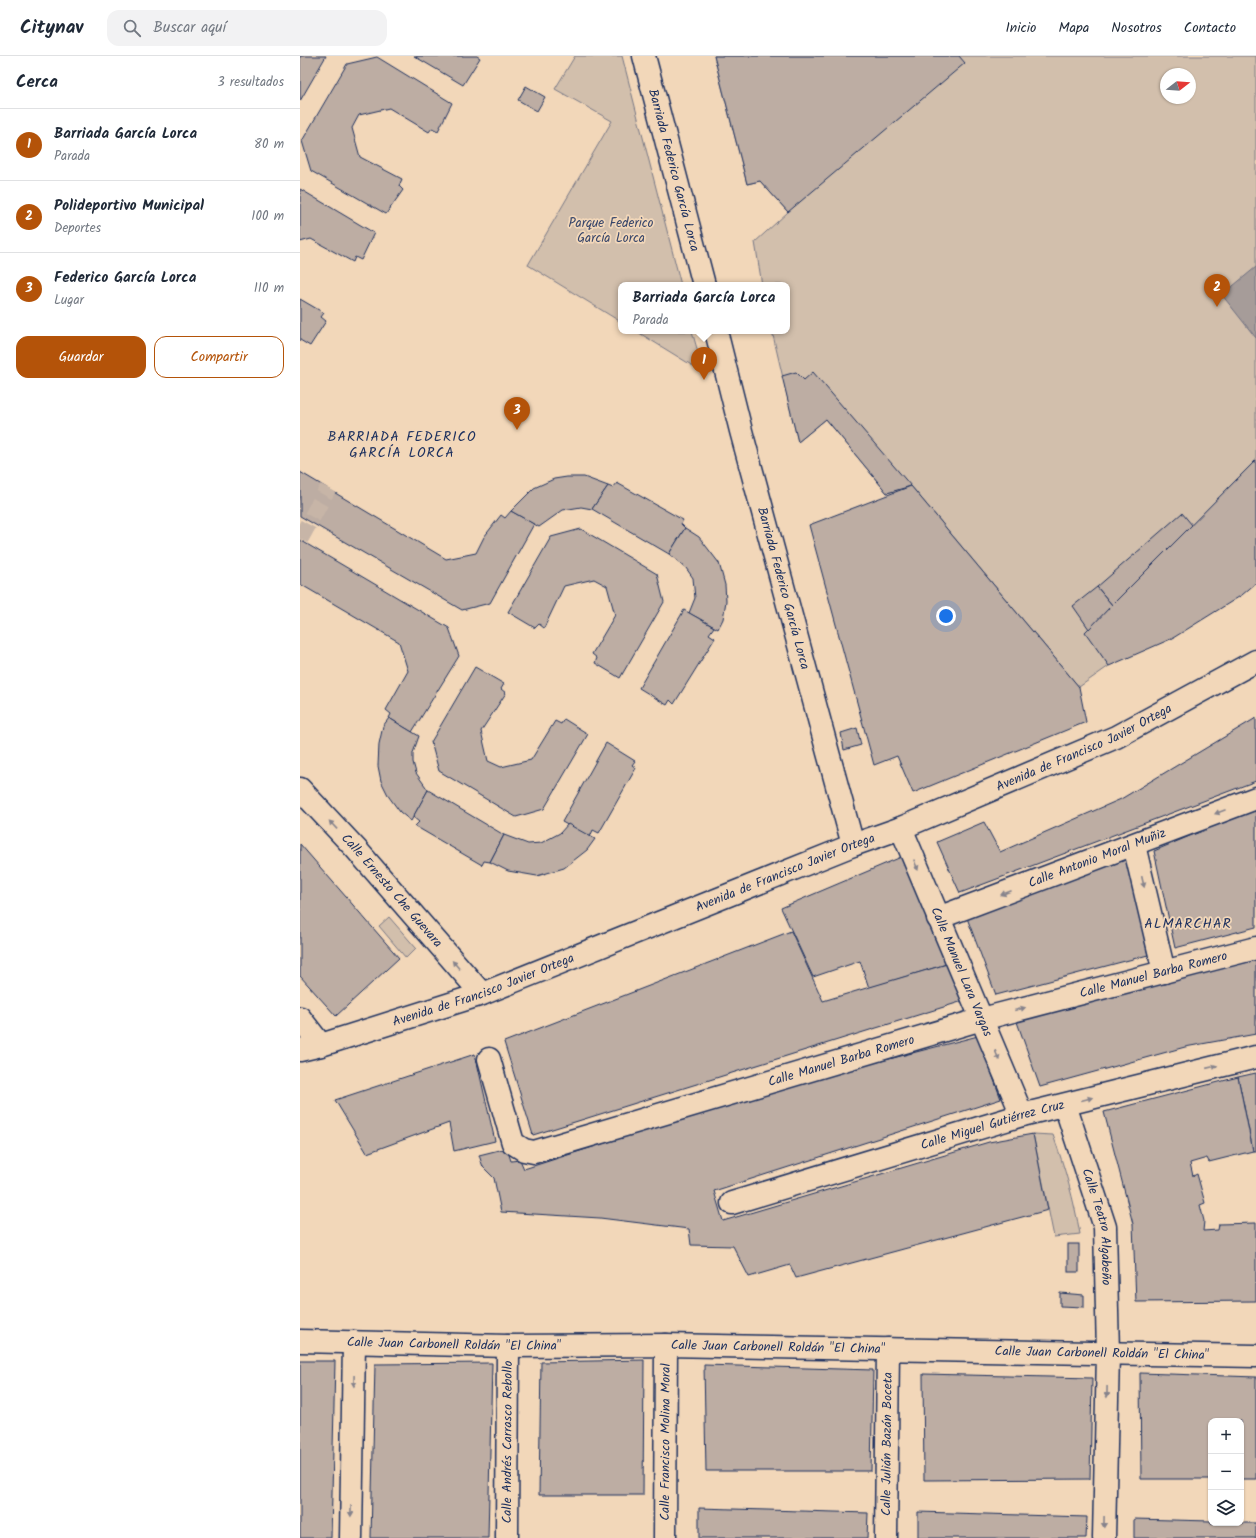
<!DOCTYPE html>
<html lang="es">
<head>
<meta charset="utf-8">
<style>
  :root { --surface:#fff; --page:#f2f2f3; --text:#1f2937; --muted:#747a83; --line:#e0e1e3; --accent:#b45309 }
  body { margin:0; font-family:Kalam,sans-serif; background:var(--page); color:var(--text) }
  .controls { position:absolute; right:12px; bottom:12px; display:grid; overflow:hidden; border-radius:8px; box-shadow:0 1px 3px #0004 }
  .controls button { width:36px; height:36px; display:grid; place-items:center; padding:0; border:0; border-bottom:1px solid var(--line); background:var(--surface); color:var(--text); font:20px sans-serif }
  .compass { position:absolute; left:860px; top:12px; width:36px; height:36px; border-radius:50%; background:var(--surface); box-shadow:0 1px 3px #0004; rotate:73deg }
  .you { position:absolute; left:646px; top:560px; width:14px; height:14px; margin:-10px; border:3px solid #fff; border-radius:50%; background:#1a73e8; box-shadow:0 0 0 6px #1a73e833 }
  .badge { display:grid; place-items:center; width:26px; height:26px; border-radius:50%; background:var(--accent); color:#fff; font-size:13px; font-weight:700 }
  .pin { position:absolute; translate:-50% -33px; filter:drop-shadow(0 1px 2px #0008) }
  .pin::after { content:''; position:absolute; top:21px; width:14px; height:12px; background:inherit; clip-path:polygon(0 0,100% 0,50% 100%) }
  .popup { position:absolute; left:318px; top:226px; width:172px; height:52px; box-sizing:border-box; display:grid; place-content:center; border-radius:8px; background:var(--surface); filter:drop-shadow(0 1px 3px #0005); font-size:13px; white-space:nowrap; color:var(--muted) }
  .popup b { font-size:15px; color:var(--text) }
  .popup::after { content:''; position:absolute; left:50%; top:100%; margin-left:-8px; border:8px solid transparent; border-top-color:var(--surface) }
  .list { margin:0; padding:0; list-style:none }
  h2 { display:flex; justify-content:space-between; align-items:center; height:52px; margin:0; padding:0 16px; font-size:17px }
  h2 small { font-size:13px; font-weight:400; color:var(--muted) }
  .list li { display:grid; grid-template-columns:26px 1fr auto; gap:12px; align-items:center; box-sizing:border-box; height:72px; padding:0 16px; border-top:1px solid var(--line) }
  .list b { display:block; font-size:15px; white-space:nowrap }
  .list p { margin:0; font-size:13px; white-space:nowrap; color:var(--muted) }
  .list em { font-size:13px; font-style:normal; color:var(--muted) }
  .actions { display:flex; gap:8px; padding:12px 16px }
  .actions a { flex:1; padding:9px 0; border:1px solid var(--accent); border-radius:12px; text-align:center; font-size:14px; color:var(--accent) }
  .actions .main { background:var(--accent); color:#fff }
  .icon { flex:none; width:22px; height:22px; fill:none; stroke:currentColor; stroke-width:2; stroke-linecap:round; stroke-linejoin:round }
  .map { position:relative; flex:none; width:956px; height:1482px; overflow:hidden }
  header { display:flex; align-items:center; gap:24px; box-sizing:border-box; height:56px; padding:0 20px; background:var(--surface); border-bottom:1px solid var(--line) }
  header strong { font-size:19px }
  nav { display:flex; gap:22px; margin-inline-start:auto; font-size:14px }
  .search { width:280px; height:36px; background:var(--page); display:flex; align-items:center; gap:10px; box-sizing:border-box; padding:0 14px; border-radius:12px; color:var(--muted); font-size:15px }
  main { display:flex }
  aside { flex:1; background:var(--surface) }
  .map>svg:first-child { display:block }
</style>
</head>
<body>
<header>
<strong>Citynav</strong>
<div class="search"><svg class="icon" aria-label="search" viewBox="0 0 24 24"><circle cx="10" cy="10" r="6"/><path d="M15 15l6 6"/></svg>Buscar aquí</div>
<nav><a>Inicio</a><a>Mapa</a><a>Nosotros</a><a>Contacto</a></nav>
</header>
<main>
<aside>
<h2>Cerca<small>3 resultados</small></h2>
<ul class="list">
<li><span class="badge">1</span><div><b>Barriada García Lorca</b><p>Parada</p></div><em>80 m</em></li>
<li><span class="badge">2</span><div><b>Polideportivo Municipal</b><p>Deportes</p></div><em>100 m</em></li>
<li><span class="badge">3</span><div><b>Federico García Lorca</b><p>Lugar</p></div><em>110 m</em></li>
</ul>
<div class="actions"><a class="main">Guardar</a><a>Compartir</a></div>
</aside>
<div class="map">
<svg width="956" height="1482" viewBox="0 0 956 1482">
  <rect width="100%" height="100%" fill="#f2d7b9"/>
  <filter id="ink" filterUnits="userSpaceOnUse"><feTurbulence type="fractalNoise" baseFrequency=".025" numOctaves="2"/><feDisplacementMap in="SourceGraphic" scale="8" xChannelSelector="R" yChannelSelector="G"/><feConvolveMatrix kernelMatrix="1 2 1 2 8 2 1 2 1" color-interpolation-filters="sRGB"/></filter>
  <g filter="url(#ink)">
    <g fill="#d2bfac" stroke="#767785" fill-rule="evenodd">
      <path d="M 275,0 L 322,0 L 381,229 L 321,229 L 321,266 L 228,209 L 312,65 L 255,33 Z"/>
      <path d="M 414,0 L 956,0 L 956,404 L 786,576 L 809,610 L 779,631 L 611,430 L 587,437 L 526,363 L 498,386 L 472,275 L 487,275 L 487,229 L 462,229 L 455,186 L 488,156 L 460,125 L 447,128 ZM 866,18 L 890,18 L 890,42 L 866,42 Z"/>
      <path d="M 336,275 L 392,275 L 401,307 L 393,310 Z"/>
      <path d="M 89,861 L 116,892 L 106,902 L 79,870 Z"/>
      <path d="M 733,1078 L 753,1079 C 765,1112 774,1144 780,1178 L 754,1181 Z"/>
    </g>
    <path fill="#a69c99" stroke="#6e7081" d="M 956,211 L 956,282 L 922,239 Z"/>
    <g fill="#bdada3" stroke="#1b2f5e">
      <path d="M 0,0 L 26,0 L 0,45 Z"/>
      <path d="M 114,0 L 177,0 L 180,2 L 163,29 Z"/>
      <path d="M 414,0 L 659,0 L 665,7 L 488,156 L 460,125 L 447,128 Z"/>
      <path d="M 77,1 L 152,47 L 138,75 L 132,72 L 129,76 L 89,52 L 59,59 L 52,72 L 60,101 L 102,123 L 99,130 L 103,134 L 86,158 L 11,115 L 2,85 L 47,8 Z"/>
      <path d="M 226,30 L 245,41 L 237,55 L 218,44 Z"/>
      <path d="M 0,133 L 74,177 L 61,204 L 55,201 L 53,206 L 11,183 L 0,186 Z"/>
      <path d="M 0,243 L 24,257 L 21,261 L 26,265 L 10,290 L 0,284 Z"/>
      <path d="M 496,316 L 504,324 L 513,316 L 611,430 L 587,437 L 526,363 L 498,386 L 482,320 Z"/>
      <path d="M 956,404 L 956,527 L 942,539 L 873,582 L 809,610 L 785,576 Z"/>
      <path d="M 0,416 L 146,503 L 176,497 L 184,481 L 201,459 L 205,462 L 211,455 L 234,468 L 190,547 L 162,554 L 0,460 Z"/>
      <path d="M 267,421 L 284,421 L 308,430 L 292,453 L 281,451 L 263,454 L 239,471 L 211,455 L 234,432 L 254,423 Z"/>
      <path d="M 317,427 L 383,464 L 381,468 L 385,472 L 369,498 L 292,453 L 308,430 L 313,432 Z"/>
      <path d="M 611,430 L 779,631 L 786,666 L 613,737 L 597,700 L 574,709 L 509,469 Z"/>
      <path d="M 882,457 L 892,469 L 812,549 L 797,531 Z"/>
      <path d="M 385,472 L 399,481 L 419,507 L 425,529 L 426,545 L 423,563 L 418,573 L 389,557 L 395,542 L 393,522 L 386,512 L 369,498 Z"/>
      <path d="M 281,473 L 357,518 L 364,546 L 320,622 L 295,607 L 297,602 L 292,598 L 315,559 L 307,530 L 294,523 L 264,530 L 244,572 L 239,568 L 235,572 L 208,556 L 251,481 Z"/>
      <path d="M 0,484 L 149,572 L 159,600 L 112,676 L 89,662 L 91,658 L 86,654 L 108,615 L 99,586 L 0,528 Z"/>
      <path d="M 797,531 L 812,549 L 789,573 L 773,550 Z"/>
      <path d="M 384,554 L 414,571 L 409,578 L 415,582 L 374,648 L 370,644 L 367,649 L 339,632 Z"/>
      <path d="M 175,611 L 204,628 L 201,633 L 206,637 L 181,675 L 188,705 L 201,711 L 231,704 L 255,665 L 261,668 L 264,663 L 288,678 L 244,753 L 216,761 L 139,715 L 131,686 Z"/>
      <path d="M 89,662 L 119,680 L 113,697 L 113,706 L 116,717 L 128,734 L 111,765 L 100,756 L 89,741 L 81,725 L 78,710 L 79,688 L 83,670 Z"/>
      <path d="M 956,662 L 956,725 L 660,837 L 637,786 L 684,766 L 700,796 L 821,743 Z"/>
      <path d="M 557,672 L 561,689 L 544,694 L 541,677 Z"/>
      <path d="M 306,687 L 335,705 L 332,709 L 336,712 L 299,777 L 293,774 L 290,781 L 262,766 Z"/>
      <path d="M 128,734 L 204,779 L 190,806 L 184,805 L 182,809 L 115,770 L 119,766 L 113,761 Z"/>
      <path d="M 956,752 L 956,871 L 875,892 L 854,795 Z"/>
      <path d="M 268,768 L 295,783 L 287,794 L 264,812 L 237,820 L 208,815 L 190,806 L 204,779 L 228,788 L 241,787 L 260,777 Z"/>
      <path d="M 0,788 L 99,902 L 36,960 L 0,920 Z"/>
      <path d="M 606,799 L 653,906 L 569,932 L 560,905 L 513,921 L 481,852 Z"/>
      <path d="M 827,803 L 848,899 L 696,939 L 667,862 Z"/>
      <path d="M 491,875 L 523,945 L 647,908 L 663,945 L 233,1079 L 204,986 Z"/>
      <path d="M 956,904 L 956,978 L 885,991 L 740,1031 L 716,963 Z"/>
      <path d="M 678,980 L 701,1043 L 414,1135 L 423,1165 L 689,1086 L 733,1078 L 748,1154 L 496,1222 L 490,1209 L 449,1221 L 433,1190 L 391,1189 L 389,1173 L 300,1162 L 201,1156 L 194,1122 L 183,1111 L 179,1099 L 207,1092 L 211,1105 L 220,1104 L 224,1113 L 358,1070 L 562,1010 Z"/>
      <path d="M 175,998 L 195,1085 L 154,1095 L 149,1067 L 67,1097 L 35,1044 Z"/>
      <path d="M 956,1017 L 956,1095 L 953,1095 L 938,1021 Z"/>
      <path d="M 938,1021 L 953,1095 L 909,1106 L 907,1102 L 890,1107 L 893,1120 L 897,1118 L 905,1147 L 900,1149 L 904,1165 L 903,1175 L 918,1174 L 919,1168 L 956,1167 L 956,1245 L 836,1246 L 833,1168 L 804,1056 Z"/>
      <rect x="768" y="1188" width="11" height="28"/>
      <path d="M 760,1237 L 784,1239 L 784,1251 L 760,1250 Z"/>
      <path d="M 344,1304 L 343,1439 L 239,1439 L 241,1306 Z"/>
      <path d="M 0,1305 L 35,1305 L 31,1482 L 0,1482 Z"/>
      <path d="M 192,1307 L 188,1482 L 71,1482 L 75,1308 Z"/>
      <path d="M 404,1309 L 573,1314 L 571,1415 L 406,1415 Z"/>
      <path d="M 840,1317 L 956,1321 L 956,1423 L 941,1423 L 941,1365 L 911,1365 L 911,1423 L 841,1423 Z"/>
      <path d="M 623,1318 L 792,1322 L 790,1423 L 624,1424 Z"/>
      <path d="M 399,1452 L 568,1457 L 567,1482 L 399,1482 Z"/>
      <path d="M 618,1456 L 787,1461 L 786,1482 L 618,1482 Z"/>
      <path d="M 834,1463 L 911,1465 L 911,1467 L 956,1467 L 956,1482 L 834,1482 Z"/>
    </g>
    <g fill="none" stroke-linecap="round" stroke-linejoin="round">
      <path stroke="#c7b5a7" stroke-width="17" stroke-dasharray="17 8" stroke-linecap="butt" d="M 0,483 L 28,432"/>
      <g stroke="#1b2f5e" stroke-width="25">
        <g id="minor">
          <path id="s1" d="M 344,0 L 404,229"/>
          <path id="s2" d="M 416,275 L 441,375 L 553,789"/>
          <path id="s3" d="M 0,733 L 56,793 L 182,938"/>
          <path id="s4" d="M 601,772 L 722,1059"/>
          <path d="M 834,789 L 864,916"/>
          <path id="s5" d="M 638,862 L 956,742"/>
          <path d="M 0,962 L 21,989"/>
          <path id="s6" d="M 189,1003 L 213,1087 L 224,1094 L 234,1096 L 682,963 L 956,892"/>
          <path id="s7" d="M 765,1049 L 805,1171 L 808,1297 L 804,1482"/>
          <path id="s8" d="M 432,1147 L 722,1059 L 956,1001"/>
          <path id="s9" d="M 0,1285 L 208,1290 L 366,1289 L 956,1300"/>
          <path d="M 51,1482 L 54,1286"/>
          <path id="s10" d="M 207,1482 L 208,1290"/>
          <path id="s11" d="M 365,1482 L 366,1289"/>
          <path id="s12" d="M 586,1482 L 588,1293"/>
        </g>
      </g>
      <g stroke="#1b2f5e" stroke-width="25">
        <g id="tertiary">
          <path id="s13" d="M 0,994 L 21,989 L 182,938 L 553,789 L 601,772 L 816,681 L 956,605"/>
        </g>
      </g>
      <use href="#minor" stroke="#f2d7b9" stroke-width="22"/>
      <use href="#tertiary" stroke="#f2d7b9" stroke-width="22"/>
    </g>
    <defs><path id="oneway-solid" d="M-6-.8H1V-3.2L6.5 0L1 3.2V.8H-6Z"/></defs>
    <g fill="#86838c">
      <use href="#oneway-solid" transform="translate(920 756) rotate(159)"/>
      <use href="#oneway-solid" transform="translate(33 769) rotate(-133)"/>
      <use href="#oneway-solid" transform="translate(616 809) rotate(68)"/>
      <use href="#oneway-solid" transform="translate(843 826) rotate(77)"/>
      <use href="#oneway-solid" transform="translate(706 837) rotate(159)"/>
      <use href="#oneway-solid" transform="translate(156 909) rotate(-131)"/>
      <use href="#oneway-solid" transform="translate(720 953) rotate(-15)"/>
      <use href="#oneway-solid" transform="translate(697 999) rotate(68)"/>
      <use href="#oneway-solid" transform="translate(912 1011) rotate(-13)"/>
      <use href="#oneway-solid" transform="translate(787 1043) rotate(-15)"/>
      <use href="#oneway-solid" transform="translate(54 1325) rotate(91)"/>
      <use href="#oneway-solid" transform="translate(807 1336) rotate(91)"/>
      <use href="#oneway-solid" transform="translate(51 1455) rotate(91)"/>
      <use href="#oneway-solid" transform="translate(804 1466) rotate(91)"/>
    </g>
  </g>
  <g text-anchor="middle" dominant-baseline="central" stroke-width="3.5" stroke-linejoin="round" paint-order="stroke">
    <g font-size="13" fill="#1b2f5e" stroke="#f2d7b9">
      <text stroke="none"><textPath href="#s1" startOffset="118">Barriada Federico García Lorca</textPath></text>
      <text stroke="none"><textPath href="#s2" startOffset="266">Barriada Federico García Lorca</textPath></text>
      <text stroke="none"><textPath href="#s13" startOffset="841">Avenida de Francisco Javier Ortega</textPath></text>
      <text stroke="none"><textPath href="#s5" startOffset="170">Calle Antonio Moral Muñiz</textPath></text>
      <text stroke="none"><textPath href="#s13" startOffset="517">Avenida de Francisco Javier Ortega</textPath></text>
      <text stroke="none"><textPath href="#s3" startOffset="137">Calle Ernesto Che Guevara</textPath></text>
      <text stroke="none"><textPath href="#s4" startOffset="156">Calle Manuel Lara Vargas</textPath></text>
      <text stroke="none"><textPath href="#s6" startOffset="755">Calle Manuel Barba Romero</textPath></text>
      <text stroke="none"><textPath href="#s13" startOffset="193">Avenida de Francisco Javier Ortega</textPath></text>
      <text stroke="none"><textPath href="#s6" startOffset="431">Calle Manuel Barba Romero</textPath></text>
      <text stroke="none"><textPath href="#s8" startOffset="272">Calle Miguel Gutiérrez Cruz</textPath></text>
      <text stroke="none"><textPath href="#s7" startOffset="127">Calle Teatro Algabeño</textPath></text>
      <text stroke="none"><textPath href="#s9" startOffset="154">Calle Juan Carbonell Roldán "El China"</textPath></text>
      <text stroke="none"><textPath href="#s9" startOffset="478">Calle Juan Carbonell Roldán "El China"</textPath></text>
      <text stroke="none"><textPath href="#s9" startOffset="802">Calle Juan Carbonell Roldán "El China"</textPath></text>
      <text stroke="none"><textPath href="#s10" startOffset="96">Calle Andrés Carrasco Rebollo</textPath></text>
      <text stroke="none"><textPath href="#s11" startOffset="96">Calle Francisco Molina Moral</textPath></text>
      <text stroke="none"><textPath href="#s12" startOffset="94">Calle Julián Bazán Boceta</textPath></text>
    </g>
    <g font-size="13" fill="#36456a" stroke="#f2d7b9">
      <text x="311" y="167">Parque Federico<tspan x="311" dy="15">García Lorca</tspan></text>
    </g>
    <g font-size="14" letter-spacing="1" fill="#1b2f5e" stroke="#f2d7b9">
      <text x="102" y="381">BARRIADA FEDERICO<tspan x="102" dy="16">GARCÍA LORCA</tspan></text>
      <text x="888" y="868">ALMARCHAR</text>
    </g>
  </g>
</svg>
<div class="controls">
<button>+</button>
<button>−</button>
<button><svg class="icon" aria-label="layers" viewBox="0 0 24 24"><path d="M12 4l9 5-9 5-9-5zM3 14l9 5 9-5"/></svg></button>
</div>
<svg class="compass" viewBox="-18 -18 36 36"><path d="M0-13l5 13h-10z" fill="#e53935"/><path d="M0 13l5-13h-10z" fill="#747a83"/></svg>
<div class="you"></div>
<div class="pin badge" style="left:404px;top:324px">1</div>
<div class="popup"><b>Barriada García Lorca</b>Parada</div>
<div class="pin badge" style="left:917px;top:251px">2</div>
<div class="pin badge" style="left:217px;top:374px">3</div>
</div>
</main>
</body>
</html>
